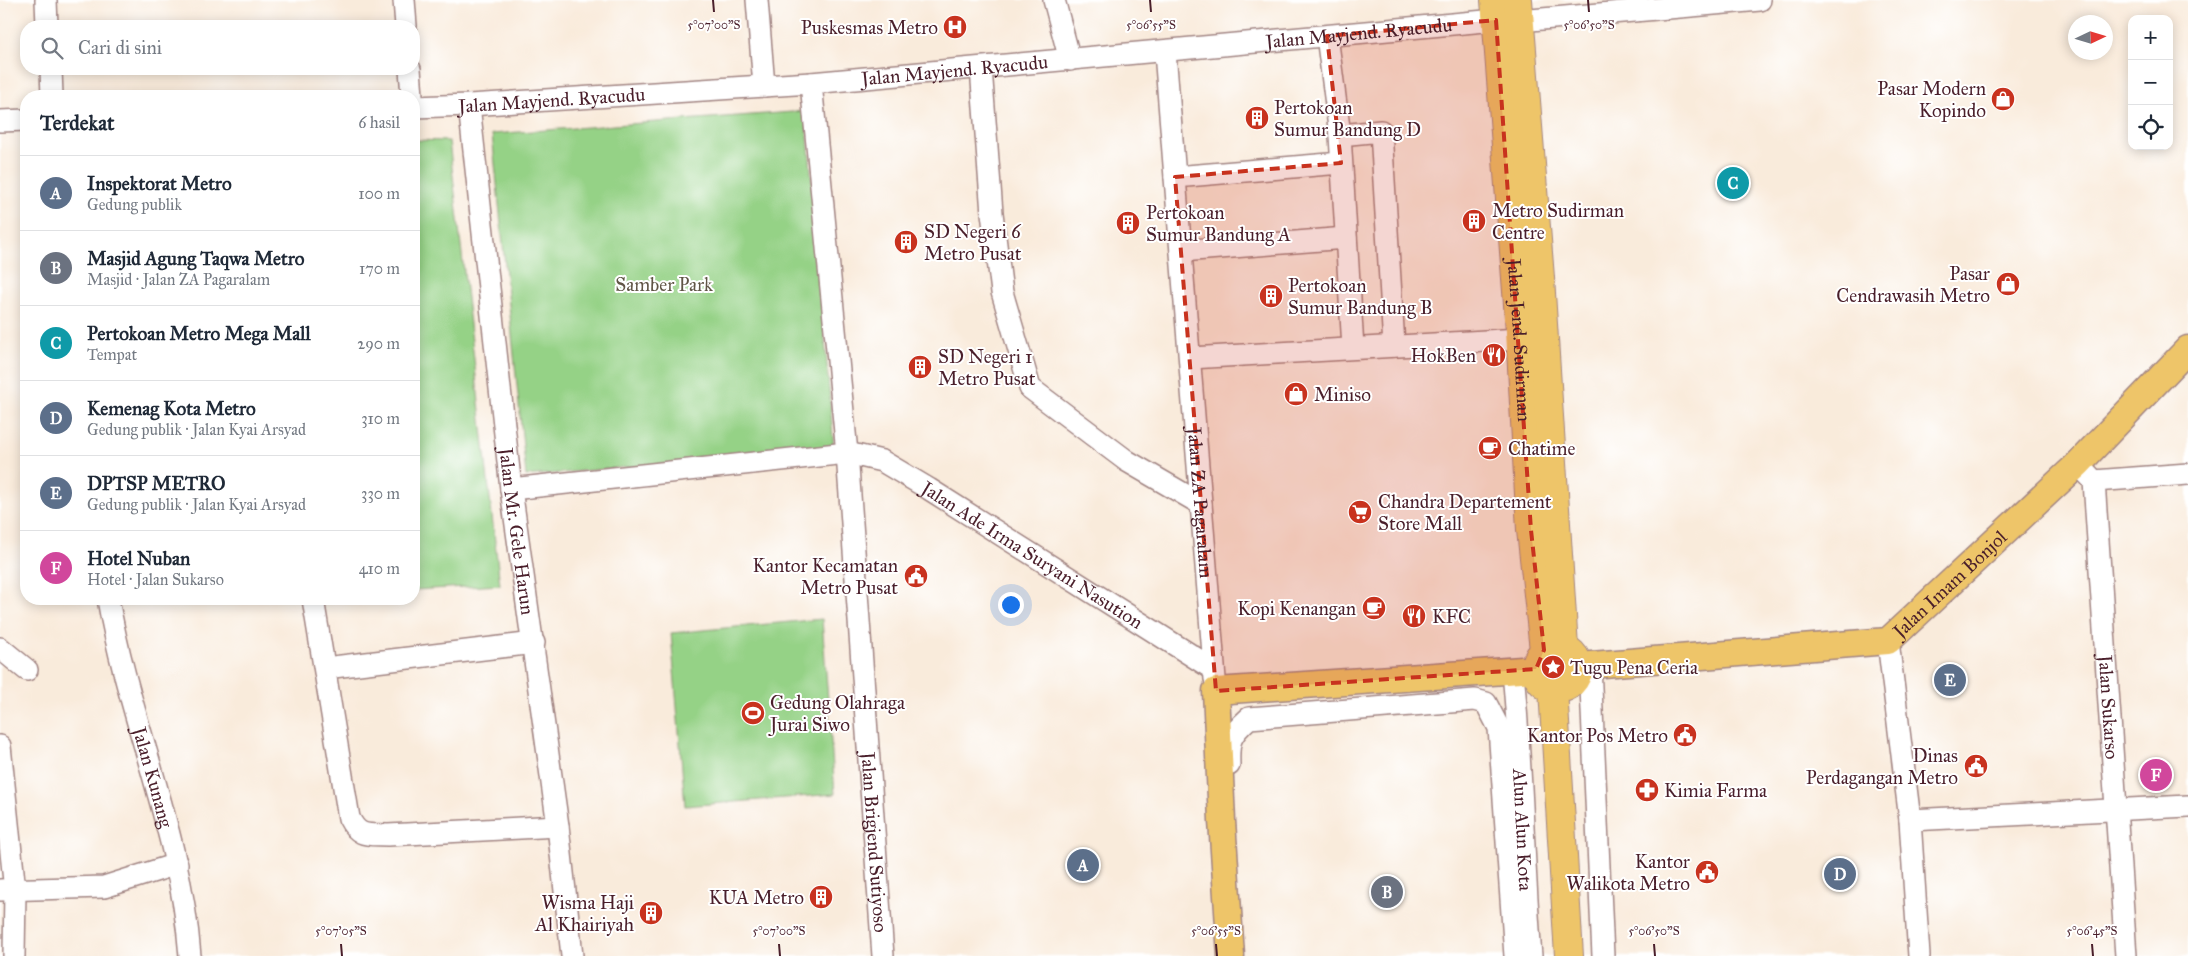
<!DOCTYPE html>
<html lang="id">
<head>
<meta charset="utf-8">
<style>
  :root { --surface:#fff; --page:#f2f2f3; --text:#1f2937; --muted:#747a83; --line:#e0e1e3; --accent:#d93025 }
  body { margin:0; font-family:"IM FELL Great Primer",serif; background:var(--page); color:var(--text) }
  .controls { position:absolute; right:15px; top:15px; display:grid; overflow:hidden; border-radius:10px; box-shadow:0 2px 12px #0003 }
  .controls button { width:45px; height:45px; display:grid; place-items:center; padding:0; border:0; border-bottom:1px solid var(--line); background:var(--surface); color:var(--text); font:25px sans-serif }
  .compass { position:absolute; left:2068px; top:15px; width:45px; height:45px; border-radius:50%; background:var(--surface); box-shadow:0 2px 12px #0003; rotate:86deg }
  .you { position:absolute; left:1010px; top:604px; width:18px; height:18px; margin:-12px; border:4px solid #fff; border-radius:50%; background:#1a73e8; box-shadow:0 0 0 8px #1a73e833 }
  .badge { display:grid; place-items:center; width:32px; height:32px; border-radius:50%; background:var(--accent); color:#fff; font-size:16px; font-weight:700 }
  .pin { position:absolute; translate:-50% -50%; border:2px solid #fff; box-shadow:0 1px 5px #0006 }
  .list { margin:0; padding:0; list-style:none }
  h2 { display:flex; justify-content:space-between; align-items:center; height:65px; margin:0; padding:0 20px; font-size:21px }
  h2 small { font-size:16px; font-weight:400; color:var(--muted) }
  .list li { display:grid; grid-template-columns:32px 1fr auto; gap:15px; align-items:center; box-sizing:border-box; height:75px; padding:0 20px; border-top:1px solid var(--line) }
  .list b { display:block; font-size:19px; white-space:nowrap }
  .list p { margin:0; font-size:16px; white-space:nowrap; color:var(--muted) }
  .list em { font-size:16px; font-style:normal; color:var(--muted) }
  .icon { flex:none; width:28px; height:28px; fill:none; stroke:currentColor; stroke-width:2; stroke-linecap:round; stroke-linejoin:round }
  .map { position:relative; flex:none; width:2188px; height:956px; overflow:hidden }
  .search { position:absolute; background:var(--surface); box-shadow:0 2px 12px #0003; left:20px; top:20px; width:400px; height:55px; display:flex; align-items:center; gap:12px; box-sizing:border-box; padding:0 18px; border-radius:20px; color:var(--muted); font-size:19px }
  .panel { position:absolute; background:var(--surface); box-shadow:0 2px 12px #0003; left:20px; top:90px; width:400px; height:515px; border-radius:20px }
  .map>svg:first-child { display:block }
</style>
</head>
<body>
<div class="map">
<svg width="2188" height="956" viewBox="0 0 2188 956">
  <rect width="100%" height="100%" fill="#fff"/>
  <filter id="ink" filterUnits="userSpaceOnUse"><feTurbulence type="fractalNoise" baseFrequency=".02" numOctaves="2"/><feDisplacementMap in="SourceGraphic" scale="10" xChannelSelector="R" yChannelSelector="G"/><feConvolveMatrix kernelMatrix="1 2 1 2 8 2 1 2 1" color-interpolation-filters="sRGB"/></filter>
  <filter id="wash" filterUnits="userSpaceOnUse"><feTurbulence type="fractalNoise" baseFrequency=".0096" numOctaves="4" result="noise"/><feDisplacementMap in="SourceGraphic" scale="20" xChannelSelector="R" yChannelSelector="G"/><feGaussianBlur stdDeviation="1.12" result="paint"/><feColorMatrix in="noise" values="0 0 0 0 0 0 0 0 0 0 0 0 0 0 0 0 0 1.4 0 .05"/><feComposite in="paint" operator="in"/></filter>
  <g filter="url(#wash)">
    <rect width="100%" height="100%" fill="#f9ebdb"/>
    <g fill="#95d286" stroke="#707858">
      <path d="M 806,111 L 834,449 L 526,476 L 492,134 Z"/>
      <path d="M 414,140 L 449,141 L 500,585 L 414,590 Z"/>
      <path d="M 822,619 L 835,794 L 685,806 L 671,633 Z"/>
    </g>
  </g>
  <g filter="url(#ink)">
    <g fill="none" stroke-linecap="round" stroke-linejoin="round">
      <g stroke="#a28583" stroke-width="24">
        <g id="minor">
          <path d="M 46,0 L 47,26"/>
          <path d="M 404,0 L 406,26"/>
          <path d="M 757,0 L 764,86"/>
          <path d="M 1054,0 L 1070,60"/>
          <path d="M 1519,21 L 1760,0"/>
          <path d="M 1327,36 L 1340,135 L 1381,131 L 1394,346"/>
          <path id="s1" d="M 1165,52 L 1215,679"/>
          <path d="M 981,68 L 992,213 L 1002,292 L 1030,388 L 1127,461 L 1201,504"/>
          <path d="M 51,69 L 52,96"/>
          <path d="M 410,69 L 412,96"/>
          <path id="s2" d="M 811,83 L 847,453 L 883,956"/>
          <path id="s3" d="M 469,105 L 511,489 L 558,826 L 572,956"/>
          <path id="s4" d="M 414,107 L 469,105 L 811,83 L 1496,20"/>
          <path d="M 0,121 L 26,120"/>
          <path d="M 1340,135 L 1353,348"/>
          <path d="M 1175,177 L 1341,163"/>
          <path d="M 1181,251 L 1346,238"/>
          <path d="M 1190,358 L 1520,339"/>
          <path id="s5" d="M 2078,464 L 2094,481 L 2126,956"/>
          <path d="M 2094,481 L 2188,474"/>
          <path id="s6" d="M 511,489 L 847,453 L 882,461 L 929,489 L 1213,669"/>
          <path id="s7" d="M 108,599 C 129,720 181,833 190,956"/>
          <path d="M 313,599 L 349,818 C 359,838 368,834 388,835 L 558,826"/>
          <path d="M 1888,641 L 1910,820 L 1919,956"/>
          <path d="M 0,648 L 27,670"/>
          <path d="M 1590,665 L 1603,956"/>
          <path d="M 325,668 L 534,643"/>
          <path id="s8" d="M 1513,672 C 1522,766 1523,861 1531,956"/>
          <path d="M 0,746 L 15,891 L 14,956"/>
          <path d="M 1229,765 C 1228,740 1230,735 1249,718 L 1475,700 L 1486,703 L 1499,728 L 1515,956"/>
          <path d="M 1910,820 L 2188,806"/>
          <path d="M 0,890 L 104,887 L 177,864"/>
        </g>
      </g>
      <g stroke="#a28583" stroke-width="29">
        <g id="major">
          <path id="s9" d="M 1579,666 L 1888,641 L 2078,464 L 2188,349"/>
          <path d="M 1231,956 L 1222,821 L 1216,691 L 1536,669"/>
        </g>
      </g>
      <g stroke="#a28583" stroke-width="30">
        <g id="highway">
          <path id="s10" d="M 1495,0 L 1520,331 L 1531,530 L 1544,650"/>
          <path d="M 1518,0 L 1540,278 L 1564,647"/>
          <circle cx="1557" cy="668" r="21"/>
          <path d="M 1553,689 L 1569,956"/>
        </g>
      </g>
      <use href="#minor" stroke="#fff" stroke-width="21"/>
      <use href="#major" stroke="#eec569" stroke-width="26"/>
      <use href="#highway" stroke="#eec569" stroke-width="28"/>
    </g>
  </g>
  <path fill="#c8321e" fill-opacity="0.2" stroke="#c8321e" stroke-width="4" stroke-dasharray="10 6" stroke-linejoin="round" d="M 1496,20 L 1531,530 L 1544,650 L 1536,669 L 1216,691 L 1175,177 L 1341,163 L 1327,36 Z"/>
  <path fill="none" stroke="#4a1f2b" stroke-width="2" d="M 713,0 L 714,12M 1150,0 L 1151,12M 1588,0 L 1589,12M 341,944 L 342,956M 779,944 L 780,956M 1216,944 L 1217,956M 1654,944 L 1655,956M 2092,944 L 2093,956"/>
  <defs>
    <g id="hospital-disc" transform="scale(1.25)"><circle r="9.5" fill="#c8321e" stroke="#fff"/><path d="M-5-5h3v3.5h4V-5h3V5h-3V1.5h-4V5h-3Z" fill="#fff"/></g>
    <g id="shop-disc" transform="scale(1.25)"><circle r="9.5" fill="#c8321e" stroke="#fff"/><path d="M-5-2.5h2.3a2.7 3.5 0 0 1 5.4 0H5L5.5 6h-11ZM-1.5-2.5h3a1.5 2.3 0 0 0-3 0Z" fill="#fff"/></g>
    <g id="building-disc" transform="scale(1.25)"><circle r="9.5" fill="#c8321e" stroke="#fff"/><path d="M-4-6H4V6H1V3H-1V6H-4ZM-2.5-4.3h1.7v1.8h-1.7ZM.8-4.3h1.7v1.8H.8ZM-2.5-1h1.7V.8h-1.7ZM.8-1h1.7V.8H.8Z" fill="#fff"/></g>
    <g id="restaurant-disc" transform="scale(1.25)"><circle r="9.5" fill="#c8321e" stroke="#fff"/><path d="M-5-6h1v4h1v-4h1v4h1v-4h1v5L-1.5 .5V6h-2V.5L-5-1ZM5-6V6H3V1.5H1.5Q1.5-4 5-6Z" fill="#fff"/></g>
    <g id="cafe-disc" transform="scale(1.25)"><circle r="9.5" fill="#c8321e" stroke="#fff"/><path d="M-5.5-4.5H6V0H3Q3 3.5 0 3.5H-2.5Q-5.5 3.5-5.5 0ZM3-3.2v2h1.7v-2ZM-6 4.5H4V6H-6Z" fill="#fff"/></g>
    <g id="supermarket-disc" transform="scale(1.25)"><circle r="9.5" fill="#c8321e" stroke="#fff"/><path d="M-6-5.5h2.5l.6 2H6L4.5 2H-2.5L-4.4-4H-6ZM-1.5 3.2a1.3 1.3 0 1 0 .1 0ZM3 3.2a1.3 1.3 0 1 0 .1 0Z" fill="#fff"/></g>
    <g id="civic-disc" transform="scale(1.25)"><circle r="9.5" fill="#c8321e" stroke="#fff"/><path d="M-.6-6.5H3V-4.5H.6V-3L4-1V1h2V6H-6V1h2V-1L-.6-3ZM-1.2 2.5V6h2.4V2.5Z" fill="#fff"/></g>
    <g id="sight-disc" transform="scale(1.25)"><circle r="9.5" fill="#c8321e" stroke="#fff"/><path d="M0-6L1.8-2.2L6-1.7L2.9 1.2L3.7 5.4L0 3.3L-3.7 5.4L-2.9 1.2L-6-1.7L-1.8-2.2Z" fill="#fff"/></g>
    <g id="stadium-disc" transform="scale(1.25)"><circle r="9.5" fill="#c8321e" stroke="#fff"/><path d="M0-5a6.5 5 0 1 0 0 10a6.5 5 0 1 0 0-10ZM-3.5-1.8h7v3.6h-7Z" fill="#fff"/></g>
    <g id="pharmacy-disc" transform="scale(1.25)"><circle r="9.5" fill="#c8321e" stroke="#fff"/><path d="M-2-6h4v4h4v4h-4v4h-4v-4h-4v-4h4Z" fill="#fff"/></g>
  </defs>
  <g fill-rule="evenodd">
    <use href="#hospital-disc" x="955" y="27"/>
    <use href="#shop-disc" x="2003" y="99"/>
    <use href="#building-disc" x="1257" y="118"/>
    <use href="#building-disc" x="1474" y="221"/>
    <use href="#building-disc" x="1128" y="223"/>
    <use href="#building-disc" x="906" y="242"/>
    <use href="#shop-disc" x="2008" y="284"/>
    <use href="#building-disc" x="1271" y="296"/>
    <use href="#restaurant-disc" x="1494" y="355"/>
    <use href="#building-disc" x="920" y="367"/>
    <use href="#shop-disc" x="1296" y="394"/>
    <use href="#cafe-disc" x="1490" y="448"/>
    <use href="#supermarket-disc" x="1360" y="512"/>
    <use href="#civic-disc" x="916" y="576"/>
    <use href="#cafe-disc" x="1374" y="608"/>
    <use href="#restaurant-disc" x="1414" y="616"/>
    <use href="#sight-disc" x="1553" y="667"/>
    <use href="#stadium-disc" x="753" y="713"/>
    <use href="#civic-disc" x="1685" y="735"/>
    <use href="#civic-disc" x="1976" y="766"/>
    <use href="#pharmacy-disc" x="1647" y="790"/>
    <use href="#civic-disc" x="1707" y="872"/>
    <use href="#building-disc" x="821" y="897"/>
    <use href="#building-disc" x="651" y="913"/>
  </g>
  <g text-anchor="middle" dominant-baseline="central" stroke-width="4" stroke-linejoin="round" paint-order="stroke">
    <g font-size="19" fill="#4a1f2b" stroke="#fff" text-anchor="start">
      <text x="938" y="27" text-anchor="end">Puskesmas Metro</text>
      <text x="1986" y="88" text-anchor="end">Pasar Modern<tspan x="1986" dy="22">Kopindo</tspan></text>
      <text x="1274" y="107">Pertokoan<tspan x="1274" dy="22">Sumur Bandung D</tspan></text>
      <text x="1492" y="210">Metro Sudirman<tspan x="1492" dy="22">Centre</tspan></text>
      <text x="1146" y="212">Pertokoan<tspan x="1146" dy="22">Sumur Bandung A</tspan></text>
      <text x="924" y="231">SD Negeri 6<tspan x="924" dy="22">Metro Pusat</tspan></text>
      <text x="1990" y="273" text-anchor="end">Pasar<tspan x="1990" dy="22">Cendrawasih Metro</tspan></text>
      <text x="1288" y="285">Pertokoan<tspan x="1288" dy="22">Sumur Bandung B</tspan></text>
      <text x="1476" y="355" text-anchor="end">HokBen</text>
      <text x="938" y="356">SD Negeri 1<tspan x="938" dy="22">Metro Pusat</tspan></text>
      <text x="1314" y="394">Miniso</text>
      <text x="1508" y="448">Chatime</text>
      <text x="1378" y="501">Chandra Departement<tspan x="1378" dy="22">Store Mall</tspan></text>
      <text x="898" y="565" text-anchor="end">Kantor Kecamatan<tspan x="898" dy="22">Metro Pusat</tspan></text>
      <text x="1356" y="608" text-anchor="end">Kopi Kenangan</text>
      <text x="1432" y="616">KFC</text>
      <text x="1570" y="667">Tugu Pena Ceria</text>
      <text x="770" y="702">Gedung Olahraga<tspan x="770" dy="22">Jurai Siwo</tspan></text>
      <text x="1668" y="735" text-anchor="end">Kantor Pos Metro</text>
      <text x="1958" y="755" text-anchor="end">Dinas<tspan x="1958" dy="22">Perdagangan Metro</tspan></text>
      <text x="1664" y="790">Kimia Farma</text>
      <text x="1690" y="861" text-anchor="end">Kantor<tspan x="1690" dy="22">Walikota Metro</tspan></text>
      <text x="804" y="897" text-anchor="end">KUA Metro</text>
      <text x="634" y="902" text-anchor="end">Wisma Haji<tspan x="634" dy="22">Al Khairiyah</tspan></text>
    </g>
    <g font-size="19" fill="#4a1f2b" stroke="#fff">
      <text stroke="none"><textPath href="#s4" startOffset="948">Jalan Mayjend. Ryacudu</textPath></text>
      <text stroke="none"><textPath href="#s4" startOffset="542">Jalan Mayjend. Ryacudu</textPath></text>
      <text stroke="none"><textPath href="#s4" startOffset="138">Jalan Mayjend. Ryacudu</textPath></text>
      <text stroke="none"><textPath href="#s10" startOffset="341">Jalan Jend. Sudirman</textPath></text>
      <text stroke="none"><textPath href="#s1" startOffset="452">Jalan ZA Pagaralam</textPath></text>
      <text stroke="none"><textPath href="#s3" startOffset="429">Jalan Mr. Gele Harun</textPath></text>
      <text stroke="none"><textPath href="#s6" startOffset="551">Jalan Ade Irma Suryani Nasution</textPath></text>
      <text stroke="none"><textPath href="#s9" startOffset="394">Jalan Imam Bonjol</textPath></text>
      <text stroke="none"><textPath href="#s5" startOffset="250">Jalan Sukarso</textPath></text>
      <text stroke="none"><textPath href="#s7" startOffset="184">Jalan Kunang</textPath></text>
      <text stroke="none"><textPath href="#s8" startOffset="158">Alun Alun Kota</textPath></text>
      <text stroke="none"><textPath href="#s2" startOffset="762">Jalan Brigjend Sutiyoso</textPath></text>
    </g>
    <g font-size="19" fill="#605546" stroke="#fff">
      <text x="664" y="284">Samber Park</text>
    </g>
  </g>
  <g font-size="12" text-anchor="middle" fill="#4a1f2b" stroke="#fff" stroke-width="4" stroke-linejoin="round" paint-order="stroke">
    <text x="714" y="29">5°07'00"S</text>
    <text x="1151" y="29">5°06'55"S</text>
    <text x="1589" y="29">5°06'50"S</text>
    <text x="341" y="935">5°07'05"S</text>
    <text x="779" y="935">5°07'00"S</text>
    <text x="1216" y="935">5°06'55"S</text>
    <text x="1654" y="935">5°06'50"S</text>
    <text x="2092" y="935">5°06'45"S</text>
  </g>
</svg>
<div class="controls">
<button>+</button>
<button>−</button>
<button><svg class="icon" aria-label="locate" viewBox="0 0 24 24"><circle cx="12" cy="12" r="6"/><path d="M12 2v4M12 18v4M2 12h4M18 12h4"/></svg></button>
</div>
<svg class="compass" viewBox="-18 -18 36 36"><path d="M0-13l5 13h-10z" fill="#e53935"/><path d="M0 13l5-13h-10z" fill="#747a83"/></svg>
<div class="you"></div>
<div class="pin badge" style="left:1083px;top:865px;background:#5c6f8a">A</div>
<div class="pin badge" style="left:1387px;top:892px;background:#6b7280">B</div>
<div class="pin badge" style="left:1733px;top:183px;background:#0f9aa8">C</div>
<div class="pin badge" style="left:1840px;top:874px;background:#5c6f8a">D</div>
<div class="pin badge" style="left:1950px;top:680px;background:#5c6f8a">E</div>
<div class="pin badge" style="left:2156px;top:775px;background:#d1479c">F</div>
<div class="search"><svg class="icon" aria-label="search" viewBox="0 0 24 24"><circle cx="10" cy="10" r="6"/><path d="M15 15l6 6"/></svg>Cari di sini</div>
<section class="panel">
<h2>Terdekat<small>6 hasil</small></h2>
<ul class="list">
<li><span class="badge" style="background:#5c6f8a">A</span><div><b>Inspektorat Metro</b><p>Gedung publik</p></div><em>100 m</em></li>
<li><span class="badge" style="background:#6b7280">B</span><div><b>Masjid Agung Taqwa Metro</b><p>Masjid · Jalan ZA Pagaralam</p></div><em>170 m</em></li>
<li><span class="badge" style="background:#0f9aa8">C</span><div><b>Pertokoan Metro Mega Mall</b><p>Tempat</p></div><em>290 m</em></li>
<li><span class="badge" style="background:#5c6f8a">D</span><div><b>Kemenag Kota Metro</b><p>Gedung publik · Jalan Kyai Arsyad</p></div><em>310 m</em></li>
<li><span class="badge" style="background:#5c6f8a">E</span><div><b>DPTSP METRO</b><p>Gedung publik · Jalan Kyai Arsyad</p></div><em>330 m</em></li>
<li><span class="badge" style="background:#d1479c">F</span><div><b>Hotel Nuban</b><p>Hotel · Jalan Sukarso</p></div><em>410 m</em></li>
</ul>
</section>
</div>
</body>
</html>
